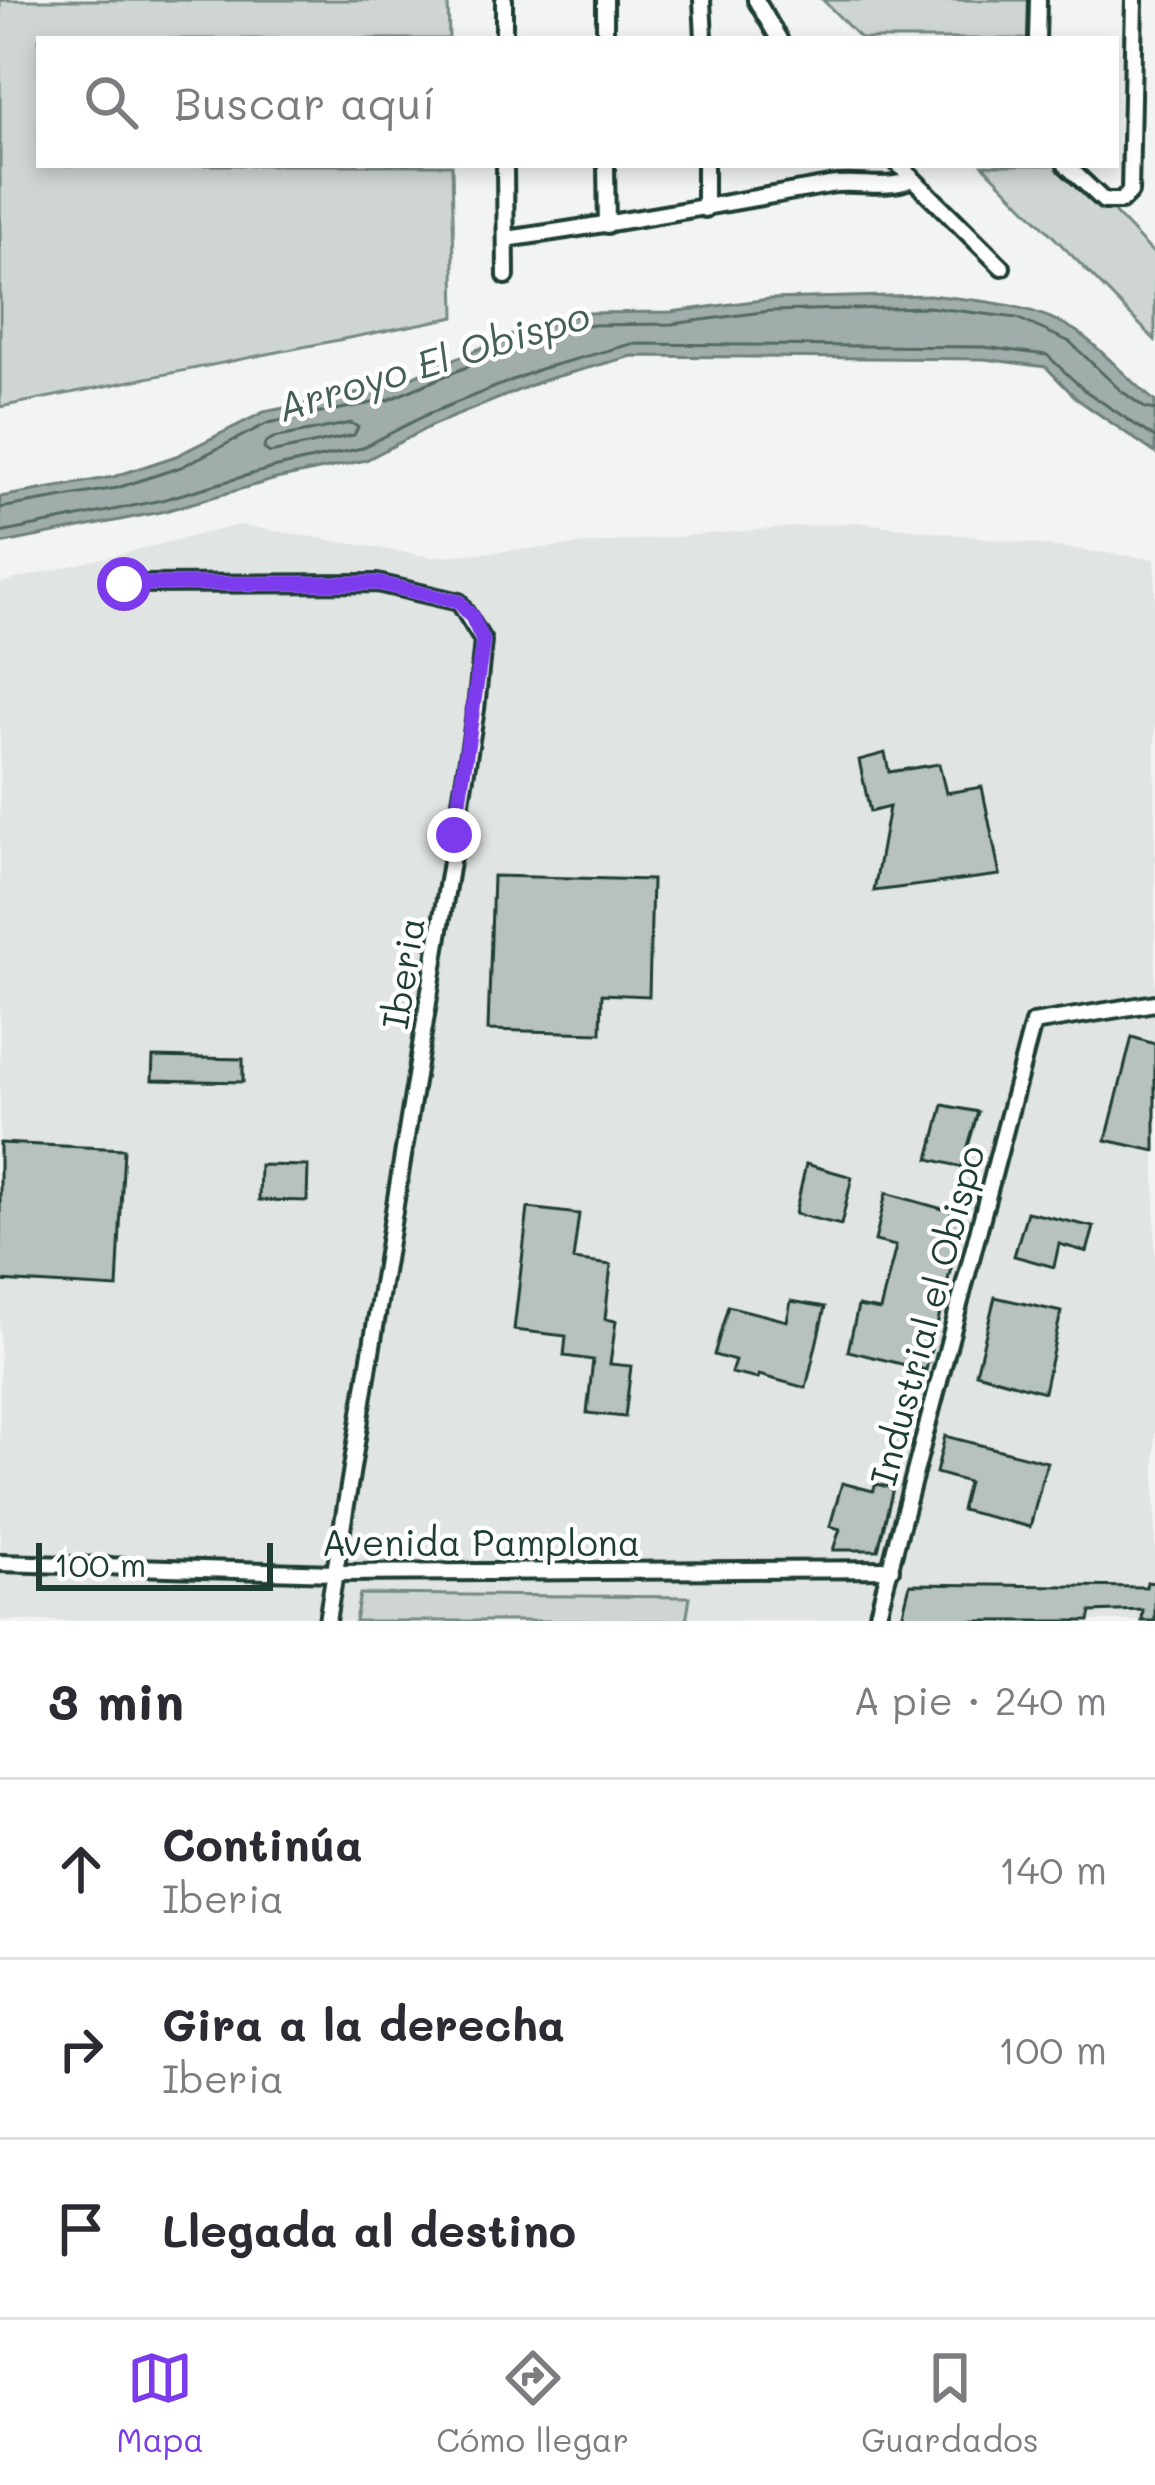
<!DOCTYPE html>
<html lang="es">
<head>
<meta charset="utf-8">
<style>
  :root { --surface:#fff; --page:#f2f2f3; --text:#2b2b33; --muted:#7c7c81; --line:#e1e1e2; --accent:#7c3aed }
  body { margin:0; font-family:Mali,sans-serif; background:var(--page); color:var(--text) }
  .scale { position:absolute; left:36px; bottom:30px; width:237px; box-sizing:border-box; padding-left:12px; border:6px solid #1f3d34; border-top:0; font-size:33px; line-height:42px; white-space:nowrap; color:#1f3d34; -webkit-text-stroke:9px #fff; paint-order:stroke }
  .stop { position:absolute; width:36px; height:36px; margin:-27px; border:9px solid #7c3aed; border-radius:50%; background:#fff }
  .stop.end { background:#7c3aed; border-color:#fff; box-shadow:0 3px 12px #0008 }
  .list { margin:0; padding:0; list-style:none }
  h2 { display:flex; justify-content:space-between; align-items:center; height:156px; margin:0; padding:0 48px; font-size:51px }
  h2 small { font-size:39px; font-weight:400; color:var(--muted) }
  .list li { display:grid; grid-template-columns:78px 1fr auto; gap:36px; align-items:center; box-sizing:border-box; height:180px; padding:0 48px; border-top:3px solid var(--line) }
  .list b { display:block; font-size:45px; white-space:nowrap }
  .list p { margin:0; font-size:39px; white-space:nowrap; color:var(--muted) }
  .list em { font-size:39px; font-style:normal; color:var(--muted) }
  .icon { flex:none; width:66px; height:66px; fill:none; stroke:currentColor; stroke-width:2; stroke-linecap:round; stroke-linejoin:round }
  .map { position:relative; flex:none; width:1155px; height:1621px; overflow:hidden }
  .search { position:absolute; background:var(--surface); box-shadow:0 6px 18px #0003; left:36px; right:36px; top:36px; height:132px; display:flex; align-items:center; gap:30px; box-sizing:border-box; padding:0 42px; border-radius:0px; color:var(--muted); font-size:45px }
  .sheet { height:696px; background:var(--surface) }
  nav { display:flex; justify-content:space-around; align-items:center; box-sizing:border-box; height:168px; border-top:3px solid var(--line); background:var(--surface); font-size:33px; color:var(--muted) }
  nav a { display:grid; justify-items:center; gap:6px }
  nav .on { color:var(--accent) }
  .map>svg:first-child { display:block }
</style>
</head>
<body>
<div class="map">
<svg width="1155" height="1621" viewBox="0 0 1155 1621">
  <rect width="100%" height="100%" fill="#f2f3f3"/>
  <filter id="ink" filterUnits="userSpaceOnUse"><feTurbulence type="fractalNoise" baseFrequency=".00833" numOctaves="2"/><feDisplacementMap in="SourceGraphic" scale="24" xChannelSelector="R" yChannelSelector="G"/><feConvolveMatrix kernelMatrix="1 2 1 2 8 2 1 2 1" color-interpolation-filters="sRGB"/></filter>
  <g filter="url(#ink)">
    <path fill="#e0e4e3" d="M 855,522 L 1155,559 L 1155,1621 L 0,1621 L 0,583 L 239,525 L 432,557 Z"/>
    <g fill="#ced5d3" stroke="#768984" stroke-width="3">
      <path d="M 0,0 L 448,0 L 449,39 L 39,39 L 39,165 L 452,165 L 455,317 L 0,407 Z"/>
      <path d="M 823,0 L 1038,0 L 1037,39 L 861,39 Z"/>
      <path d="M 983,165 L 1069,165 L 1155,255 L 1155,340 Z"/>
      <path d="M 360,1594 L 690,1597 L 686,1621 L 355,1621 Z"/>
    </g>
    <path fill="#a1adaa" stroke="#6d807b" stroke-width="3" d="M 929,295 C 979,301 1032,303 1076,331 C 1104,350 1127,380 1155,401 L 1155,453 L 1077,399 L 1046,367 L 984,359 L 632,356 L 544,380 L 433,425 L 366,460 L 276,479 L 165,511 L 0,544 L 0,497 L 113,477 L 176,456 L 264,412 L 385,388 L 510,336 L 584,313 L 671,312 L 769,299 Z"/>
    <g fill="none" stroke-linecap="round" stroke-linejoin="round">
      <g stroke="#536a63" stroke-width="3">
        <path d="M 351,423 L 358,427 L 354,435 L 270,453 L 264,449 L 265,443 L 273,438 Z"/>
        <path d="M 0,508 L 117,488 L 181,467 L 268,423 L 388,400 L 514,347 L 586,325 L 672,324 L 770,311 L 928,307 L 1017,318 L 1070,342 L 1120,390 L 1145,408 L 1155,410"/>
        <path d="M 0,533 L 162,500 L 273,468 L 362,448 L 428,414 L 540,369 L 631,344 L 984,347 L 1047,355 L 1084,390 L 1155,438"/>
      </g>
    </g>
    <g fill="#b7c1bd" stroke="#1f3d34" stroke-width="3">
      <path d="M 885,753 L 889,772 L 939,764 L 946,793 L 982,787 L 1000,875 L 874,891 L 889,807 L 870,812 L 859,760 Z"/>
      <path d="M 493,876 L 652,880 L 649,996 L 602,994 L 601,1033 L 488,1030 Z"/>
      <path d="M 1132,1037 L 1155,1044 L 1155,1151 L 1106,1140 Z"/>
      <path d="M 153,1057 L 243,1059 L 243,1082 L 152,1080 Z"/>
      <path d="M 943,1105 L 978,1112 L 962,1167 L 929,1159 Z"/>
      <path d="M 0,1143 L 124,1149 L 117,1288 L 0,1281 Z"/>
      <path d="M 806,1164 L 852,1177 L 841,1225 L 795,1214 Z"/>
      <path d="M 260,1165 L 308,1166 L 307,1201 L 259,1200 Z"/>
      <path d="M 886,1193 L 964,1215 L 926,1370 L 848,1351 L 858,1306 L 880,1310 L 896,1246 L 875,1241 Z"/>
      <path d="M 528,1208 L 579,1214 L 573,1260 L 611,1265 L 605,1319 L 616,1321 L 610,1364 L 631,1366 L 625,1417 L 587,1413 L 593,1360 L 564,1356 L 566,1336 L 514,1330 Z"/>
      <path d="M 1027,1212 L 1094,1227 L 1087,1252 L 1059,1244 L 1054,1267 L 1014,1256 Z"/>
      <path d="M 995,1297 L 1061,1312 L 1044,1392 L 976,1373 Z"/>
      <path d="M 791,1301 L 825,1307 L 806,1388 L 759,1375 L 758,1379 L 731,1373 L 735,1361 L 714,1355 L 728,1306 L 787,1321 Z"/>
      <path d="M 945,1436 L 1047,1462 L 1030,1527 L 961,1510 L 968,1482 L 936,1473 Z"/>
      <path d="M 842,1483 L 873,1491 L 876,1484 L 893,1488 L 878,1550 L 833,1550 L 840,1529 L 830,1526 Z"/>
      <path d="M 1147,1582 L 1155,1583 L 1155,1621 L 1142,1621 L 1143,1610 L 1091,1612 L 1089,1621 L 901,1621 L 910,1584 L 1146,1587 Z"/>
    </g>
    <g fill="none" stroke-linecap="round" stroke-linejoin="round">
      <g stroke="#1f3d34" stroke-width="22">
        <g id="street">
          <path d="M 504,0 L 504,39"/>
          <path d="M 605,0 L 605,39"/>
          <path d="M 702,0 L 704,39"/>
          <path d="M 756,0 L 779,39"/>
          <path d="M 1037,39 L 1038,0"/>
          <path d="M 505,165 L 506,276"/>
          <path d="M 606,165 L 607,225"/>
          <path d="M 899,165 L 1002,267"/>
          <path d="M 1066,165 L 1104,201 L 1121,201 L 1130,192 L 1134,0"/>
          <path d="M 705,209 L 705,165"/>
          <path d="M 506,239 C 614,224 721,204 829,185 C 858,180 886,191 912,179"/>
          <path d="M 124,584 L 377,583 L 459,602 L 483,641 L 476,709 L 327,1621"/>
          <path d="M 0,1563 L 335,1573 L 891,1569"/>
          <path d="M 876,1621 L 1033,1023 L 1155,1003"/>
        </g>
      </g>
      <use href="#street" stroke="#fff" stroke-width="14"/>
    </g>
  </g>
  <g fill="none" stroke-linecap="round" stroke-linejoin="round" filter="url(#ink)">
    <path stroke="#7c3aed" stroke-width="15" d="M 124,584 L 377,583 L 459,602 L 472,617 L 483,641 L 454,835"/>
  </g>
  <g text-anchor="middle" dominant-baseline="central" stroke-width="9" stroke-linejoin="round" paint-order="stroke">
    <g font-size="36" fill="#1f3d34" stroke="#fff">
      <text transform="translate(402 973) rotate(-81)">Iberia</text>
      <text transform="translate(926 1315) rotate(-75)">Industrial el Obispo</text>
      <text x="481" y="1541">Avenida Pamplona</text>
    </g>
    <g font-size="39" font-style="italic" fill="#465f57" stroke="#fff">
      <text transform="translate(433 360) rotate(-17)">Arroyo El Obispo</text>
    </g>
  </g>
</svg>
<div class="scale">100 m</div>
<div class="stop" style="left:124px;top:584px"></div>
<div class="stop end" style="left:454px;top:835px"></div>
<div class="search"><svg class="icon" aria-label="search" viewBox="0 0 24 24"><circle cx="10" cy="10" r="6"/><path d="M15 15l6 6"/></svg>Buscar aquí</div>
</div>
<section class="sheet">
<h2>3 min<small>A pie · 240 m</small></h2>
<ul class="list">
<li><svg class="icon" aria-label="ahead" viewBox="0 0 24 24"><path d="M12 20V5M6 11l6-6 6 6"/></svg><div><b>Continúa</b><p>Iberia</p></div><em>140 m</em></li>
<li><svg class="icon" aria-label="right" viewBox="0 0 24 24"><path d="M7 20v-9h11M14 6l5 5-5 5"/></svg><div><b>Gira a la derecha</b><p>Iberia</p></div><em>100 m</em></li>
<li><svg class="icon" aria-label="arrive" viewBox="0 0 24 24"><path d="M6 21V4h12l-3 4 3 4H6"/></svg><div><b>Llegada al destino</b></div></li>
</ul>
</section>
<nav>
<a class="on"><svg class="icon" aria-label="map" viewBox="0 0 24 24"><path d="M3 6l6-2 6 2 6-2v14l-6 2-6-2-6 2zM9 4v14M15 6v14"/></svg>Mapa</a>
<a><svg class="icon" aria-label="directions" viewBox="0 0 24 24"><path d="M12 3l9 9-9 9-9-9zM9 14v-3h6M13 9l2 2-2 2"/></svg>Cómo llegar</a>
<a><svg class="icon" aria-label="saved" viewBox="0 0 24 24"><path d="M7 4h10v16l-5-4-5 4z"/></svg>Guardados</a>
</nav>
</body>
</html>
